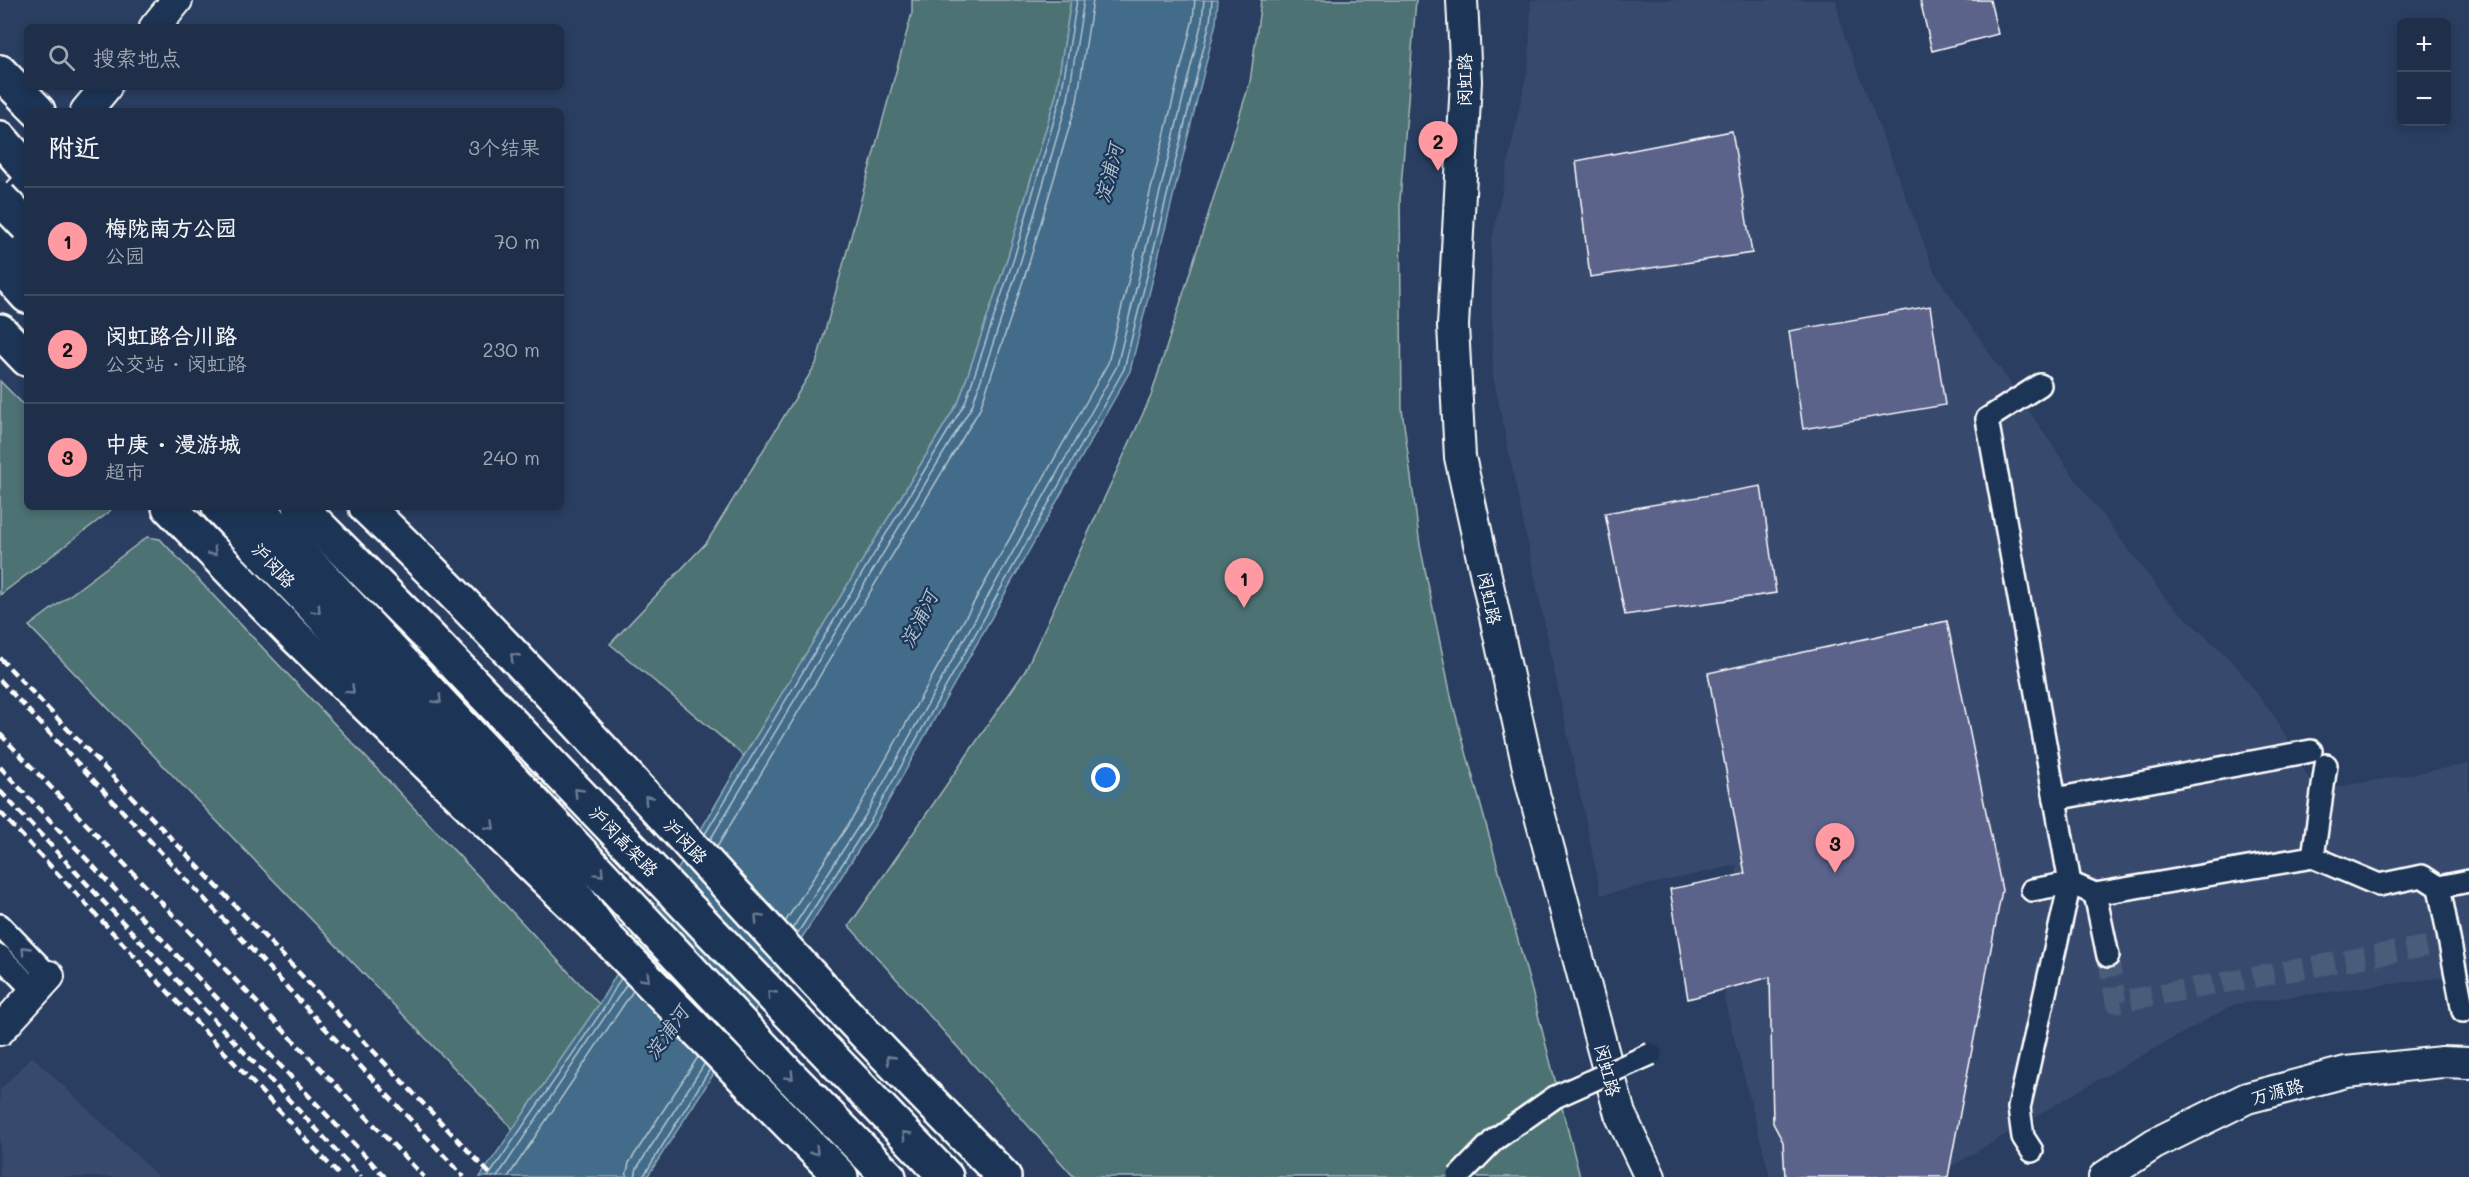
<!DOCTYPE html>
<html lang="zh">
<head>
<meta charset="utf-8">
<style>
  :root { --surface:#1f2e49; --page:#273650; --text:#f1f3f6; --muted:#a1a8b4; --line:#3c4a61; --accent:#ff9aa2 }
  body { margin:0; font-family:Mali,"LXGW WenKai TC",sans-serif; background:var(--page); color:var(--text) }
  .controls { position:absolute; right:18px; top:18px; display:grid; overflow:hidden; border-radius:9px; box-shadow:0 3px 9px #0003 }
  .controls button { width:54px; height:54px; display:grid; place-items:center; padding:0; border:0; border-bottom:2px solid var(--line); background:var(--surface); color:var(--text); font:30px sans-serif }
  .you { position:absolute; left:1106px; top:778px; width:21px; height:21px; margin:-15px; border:4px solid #fff; border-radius:50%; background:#1a73e8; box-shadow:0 0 0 9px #1a73e833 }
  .badge { display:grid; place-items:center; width:39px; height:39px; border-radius:50%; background:var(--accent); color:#111; font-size:20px; font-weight:700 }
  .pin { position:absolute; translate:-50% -50px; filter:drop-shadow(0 2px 3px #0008) }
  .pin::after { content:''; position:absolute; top:32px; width:21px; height:18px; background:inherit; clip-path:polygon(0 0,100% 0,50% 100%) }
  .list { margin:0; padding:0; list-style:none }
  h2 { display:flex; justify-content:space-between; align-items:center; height:78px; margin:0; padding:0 24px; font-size:26px }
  h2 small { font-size:20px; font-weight:400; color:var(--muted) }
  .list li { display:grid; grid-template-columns:39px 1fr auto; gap:18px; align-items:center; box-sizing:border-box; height:108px; padding:0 24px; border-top:2px solid var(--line) }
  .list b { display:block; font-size:22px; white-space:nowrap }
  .list p { margin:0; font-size:20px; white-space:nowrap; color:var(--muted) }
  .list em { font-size:20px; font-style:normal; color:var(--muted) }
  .icon { flex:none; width:33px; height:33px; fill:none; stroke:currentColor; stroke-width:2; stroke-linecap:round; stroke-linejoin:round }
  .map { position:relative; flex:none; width:2469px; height:1177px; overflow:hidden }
  .search { position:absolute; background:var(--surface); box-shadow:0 3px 9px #0003; left:24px; top:24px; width:540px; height:66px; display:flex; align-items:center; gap:15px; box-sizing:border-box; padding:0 21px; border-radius:9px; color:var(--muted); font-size:22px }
  .panel { position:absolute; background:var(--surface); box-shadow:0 3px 9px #0003; left:24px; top:108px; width:540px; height:402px; border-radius:9px }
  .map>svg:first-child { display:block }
</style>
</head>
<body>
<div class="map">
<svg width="2469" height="1177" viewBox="0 0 2469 1177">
  <rect width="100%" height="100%" fill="#293e61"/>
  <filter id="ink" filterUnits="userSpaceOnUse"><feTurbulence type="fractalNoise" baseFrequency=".0167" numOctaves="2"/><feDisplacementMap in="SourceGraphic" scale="12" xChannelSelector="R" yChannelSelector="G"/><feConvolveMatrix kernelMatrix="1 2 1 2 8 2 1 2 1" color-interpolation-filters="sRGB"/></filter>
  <g filter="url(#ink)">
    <g fill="#38496e">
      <path d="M 1531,0 L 1836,0 L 1843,32 L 1935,273 L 2078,483 L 2167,600 L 2234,663 L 2277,720 L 2315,791 L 2469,764 L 2469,974 L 2235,1004 L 2082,1089 L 1934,1177 L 1770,1177 L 1724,999 L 1737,865 L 1601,895 L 1493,376 L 1491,244 L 1529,62 Z"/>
      <path d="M 32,1056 L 159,1177 L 0,1177 L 0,1090 Z"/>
    </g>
    <g fill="#4e7273" stroke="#a6b8b9" stroke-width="1.5">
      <path d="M 912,0 L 1071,0 L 1056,95 L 1008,256 L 959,401 L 744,756 L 610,644 L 707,542 L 816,364 L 912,13 Z"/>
      <path d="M 1261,0 L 1416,0 L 1400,200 L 1402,409 L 1420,545 L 1452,701 L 1532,991 L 1580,1177 L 1074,1177 L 849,926 L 1025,671 L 1151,396 L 1250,82 Z"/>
      <path d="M 0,381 L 27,408 L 27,507 L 113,507 L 108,513 L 0,595 Z"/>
      <path d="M 147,537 L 160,539 L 599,1004 L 513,1129 L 29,626 Z"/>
    </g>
    <path fill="#426c89" stroke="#8ea7b8" stroke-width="1.5" d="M 1071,0 L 1218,0 L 1216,23 L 1130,371 L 876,823 L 647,1177 L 480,1177 L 599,1004 L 744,756 L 959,401 L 1008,256 L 1056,95 Z"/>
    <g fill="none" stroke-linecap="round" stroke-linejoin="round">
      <g stroke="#b3c4d0" stroke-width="1.5">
        <path d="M 705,834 L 965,403 L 1014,258 L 1061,96 L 1077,0"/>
        <path d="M 710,840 L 972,406 L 1021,260 L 1068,99 L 1084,0"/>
        <path d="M 717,847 L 980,409 L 1029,263 L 1077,101 L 1093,0"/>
        <path d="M 785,922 L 857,811 L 1108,363 L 1193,19 L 1195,0"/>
        <path d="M 792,929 L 865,816 L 1117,366 L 1202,21 L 1204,0"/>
        <path d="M 797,934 L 871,820 L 1124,369 L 1210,22 L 1212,0"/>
        <path d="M 488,1177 L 604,1008 L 621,978"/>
        <path d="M 497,1177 L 627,984"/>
        <path d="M 508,1177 L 633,991"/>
        <path d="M 626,1177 L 629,1163 L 698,1057"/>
        <path d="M 635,1177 L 637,1168 L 705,1063"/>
        <path d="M 643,1177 L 710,1069"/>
      </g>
    </g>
    <g fill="#5b648b" stroke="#fff" stroke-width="1.5">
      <path d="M 1920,0 L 1990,0 L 1998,34 L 1932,51 Z"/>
      <path d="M 1732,131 L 1752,253 L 1590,277 L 1576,161 Z"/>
      <path d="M 1930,306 L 1945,405 L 1803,429 L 1789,331 Z"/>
      <path d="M 1761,486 L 1776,593 L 1625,615 L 1605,513 Z"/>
      <path d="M 1947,621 L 2002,890 L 1948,1177 L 1785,1177 L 1783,1142 L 1773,1123 L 1770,977 L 1688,999 L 1670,889 L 1745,874 L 1708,673 Z"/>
    </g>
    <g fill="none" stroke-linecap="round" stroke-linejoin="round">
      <path stroke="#495b79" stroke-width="21" stroke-dasharray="21 10" stroke-linecap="butt" d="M 2108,956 L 2116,1002 L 2450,942"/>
      <g stroke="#fff" stroke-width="26">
        <g id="street">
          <path d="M 2055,799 L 2311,751"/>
          <path d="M 2313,857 L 2326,765"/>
          <path d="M 2439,887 L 2463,1011"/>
          <path d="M 2032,890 L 2070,883 L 2095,894 L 2313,857 L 2379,885 L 2422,876 L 2439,887 L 2469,881"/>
          <path d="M 2095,894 L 2108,956"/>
          <path d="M 0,925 L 49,976"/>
          <path d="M 0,956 L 35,992"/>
          <path d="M 2032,1151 L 2023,1137 L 2019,1108 L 2070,883 L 1987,419 L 2040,385"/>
        </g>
      </g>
      <g stroke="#fff" stroke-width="34">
        <g id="secondary">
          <path d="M 1462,0 L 1466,81 L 1453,326 L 1460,457 L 1532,786 L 1620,1114 L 1650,1177"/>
          <path d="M 155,27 L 177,0"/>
          <path d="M 86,111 L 106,87"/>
          <path d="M 0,213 L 27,185"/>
          <path d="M 0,1030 L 49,976"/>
          <path d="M 2104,1177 L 2154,1144 L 2247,1098 L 2346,1072 L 2442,1062 L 2469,1063"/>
        </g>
      </g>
      <g stroke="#fff" stroke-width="38">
        <g id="primary">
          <path d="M 0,72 L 38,111"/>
          <path d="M 0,331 L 27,359"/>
          <path d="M 169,507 L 292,633 L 605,936 L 841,1177"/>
          <path d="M 366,507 C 532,666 682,839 839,1006 C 893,1064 949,1120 1004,1177"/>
        </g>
      </g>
      <g stroke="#fff" stroke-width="38">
        <g id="highway">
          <path d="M 0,138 L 27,169"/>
          <path d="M 0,235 L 27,264"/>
          <path d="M 0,266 L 27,296"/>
          <path d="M 219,507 L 456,757 L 520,819 L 605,936"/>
          <path d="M 257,507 L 789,1075 L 889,1177"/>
          <path d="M 300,507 L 427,635 L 946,1177"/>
        </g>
      </g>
      <use href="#street" stroke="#1d3557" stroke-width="21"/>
      <use href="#secondary" stroke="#1d3557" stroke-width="30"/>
      <use href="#primary" stroke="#1d3557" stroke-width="33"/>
      <use href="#highway" stroke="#1d3557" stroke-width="33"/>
      <g stroke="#fff" stroke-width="4.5" stroke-dasharray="9 4.5" stroke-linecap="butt">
        <path d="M 0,658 L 493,1177"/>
        <path d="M 0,680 L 464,1177"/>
        <path d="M 0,734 L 424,1177"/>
        <path d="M 0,767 L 385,1177"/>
        <path d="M 0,791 L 361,1177"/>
        <path d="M 0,812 L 341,1177"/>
      </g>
      <g stroke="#fff" stroke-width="26" stroke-linecap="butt">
        <path id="street-bridge" d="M 1458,1177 L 1494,1140 L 1555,1097 L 1651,1054"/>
      </g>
      <g stroke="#fff" stroke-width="38" stroke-linecap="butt">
        <path id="highway-bridge" d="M 0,198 L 27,226"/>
      </g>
      <use href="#street-bridge" stroke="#1d3557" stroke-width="21"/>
      <use href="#highway-bridge" stroke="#1d3557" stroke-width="33"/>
    </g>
    <defs><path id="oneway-chevron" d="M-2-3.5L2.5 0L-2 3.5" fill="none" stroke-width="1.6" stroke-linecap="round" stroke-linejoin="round" transform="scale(1.5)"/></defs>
    <g stroke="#6c7c92">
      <use href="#oneway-chevron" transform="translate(213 552) rotate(46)"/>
      <use href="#oneway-chevron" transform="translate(317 610) rotate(47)"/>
      <use href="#oneway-chevron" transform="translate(514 657) rotate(-134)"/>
      <use href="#oneway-chevron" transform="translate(351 690) rotate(44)"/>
      <use href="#oneway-chevron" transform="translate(438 700) rotate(47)"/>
      <use href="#oneway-chevron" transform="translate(578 792) rotate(-134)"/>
      <use href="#oneway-chevron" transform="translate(648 799) rotate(-133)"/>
      <use href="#oneway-chevron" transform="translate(491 826) rotate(44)"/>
      <use href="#oneway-chevron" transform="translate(600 873) rotate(47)"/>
      <use href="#oneway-chevron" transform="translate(758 918) rotate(-133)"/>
      <use href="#oneway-chevron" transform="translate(25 950) rotate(-134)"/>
      <use href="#oneway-chevron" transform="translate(646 978) rotate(46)"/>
      <use href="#oneway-chevron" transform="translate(771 994) rotate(-134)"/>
      <use href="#oneway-chevron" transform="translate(890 1059) rotate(-134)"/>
      <use href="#oneway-chevron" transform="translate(790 1076) rotate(46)"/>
      <use href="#oneway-chevron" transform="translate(906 1135) rotate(-134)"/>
      <use href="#oneway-chevron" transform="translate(815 1151) rotate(45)"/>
    </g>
  </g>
  <g text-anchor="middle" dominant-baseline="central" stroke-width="4.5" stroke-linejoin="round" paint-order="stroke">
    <g font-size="18" fill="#fff" stroke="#1d3557">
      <text transform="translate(1464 80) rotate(-90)">闵虹路</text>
      <text transform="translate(274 565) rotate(47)">沪闵路</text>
      <text transform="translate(1490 598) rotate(78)">闵虹路</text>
      <text transform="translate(624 841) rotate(46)">沪闵高架路</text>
      <text transform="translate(686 841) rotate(47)">沪闵路</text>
      <text transform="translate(1608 1070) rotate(75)">闵虹路</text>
      <text transform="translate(2277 1091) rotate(-15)">万源路</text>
    </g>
    <g font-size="20" font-style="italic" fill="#b3c4d0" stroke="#1d3557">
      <text transform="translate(1108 173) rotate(-76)">淀浦河</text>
      <text transform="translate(918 619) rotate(-64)">淀浦河</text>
      <text transform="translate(666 1032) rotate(-55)">淀浦河</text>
    </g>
  </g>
</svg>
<div class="controls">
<button>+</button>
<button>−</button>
</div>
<div class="you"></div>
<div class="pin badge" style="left:1244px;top:608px">1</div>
<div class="pin badge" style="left:1438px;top:171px">2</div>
<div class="pin badge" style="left:1835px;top:873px">3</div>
<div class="search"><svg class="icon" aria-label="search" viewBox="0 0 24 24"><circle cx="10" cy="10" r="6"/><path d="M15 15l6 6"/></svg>搜索地点</div>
<section class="panel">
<h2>附近<small>3个结果</small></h2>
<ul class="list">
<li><span class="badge">1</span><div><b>梅陇南方公园</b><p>公园</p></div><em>70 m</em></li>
<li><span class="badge">2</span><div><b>闵虹路合川路</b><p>公交站 · 闵虹路</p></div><em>230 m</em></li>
<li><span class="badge">3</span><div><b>中庚 · 漫游城</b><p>超市</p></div><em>240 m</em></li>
</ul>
</section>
</div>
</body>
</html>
